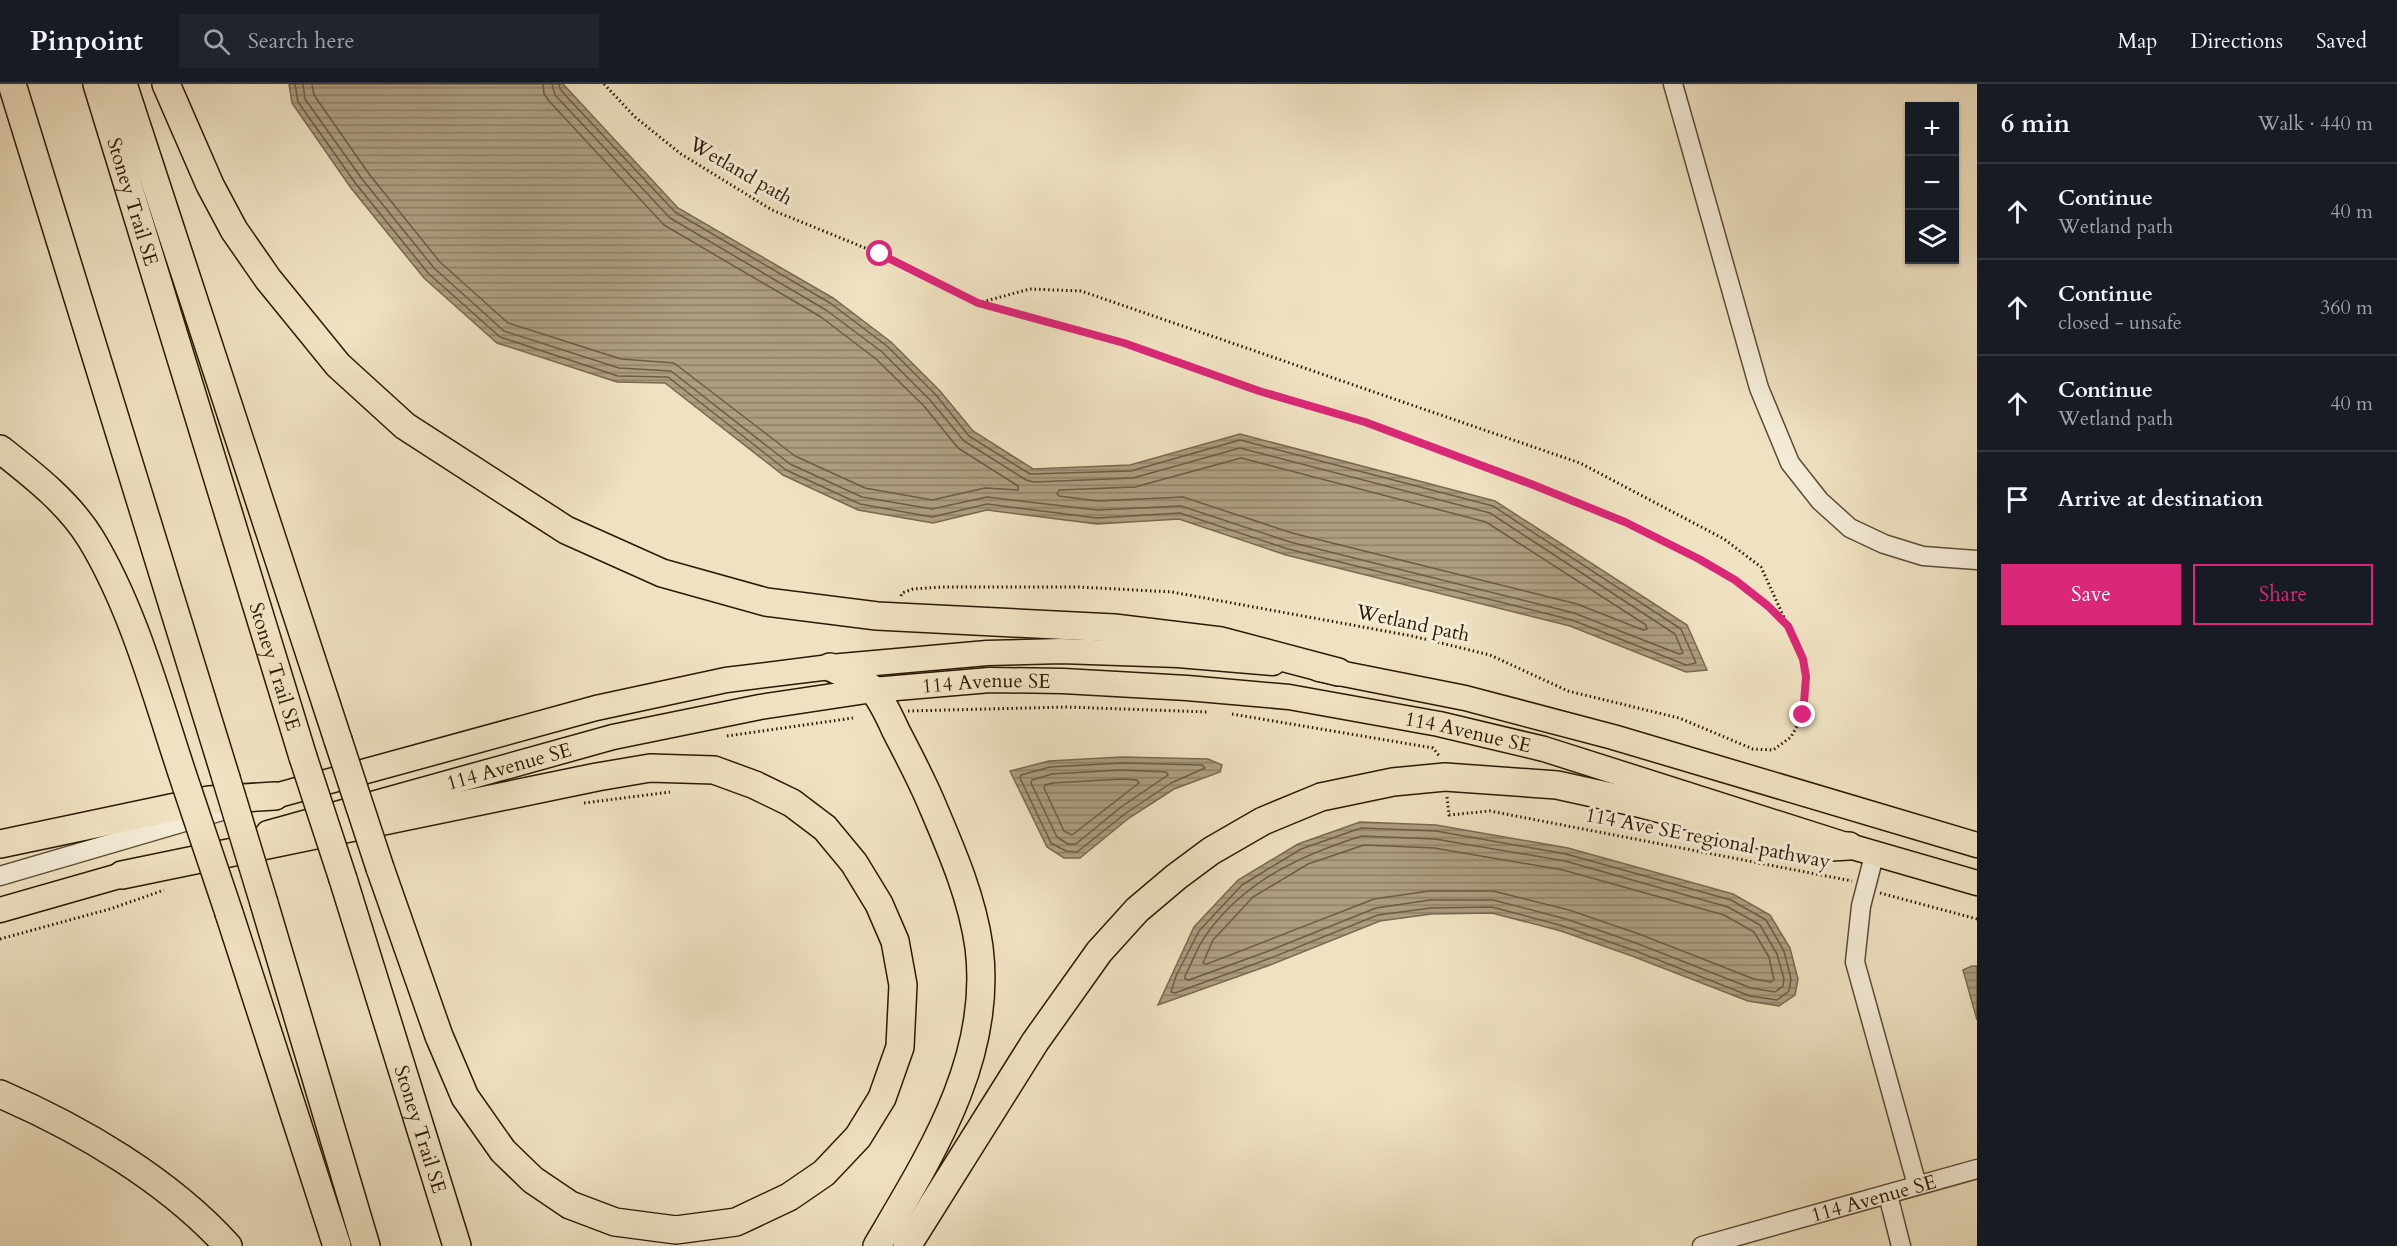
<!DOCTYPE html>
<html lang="en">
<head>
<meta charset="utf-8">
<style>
  :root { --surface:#171b24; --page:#20242c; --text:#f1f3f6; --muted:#9ea1a6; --line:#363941; --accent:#db2777 }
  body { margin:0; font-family:Cardo,serif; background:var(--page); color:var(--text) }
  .controls { position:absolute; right:18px; top:18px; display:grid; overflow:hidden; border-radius:0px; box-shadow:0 2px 4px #0004 }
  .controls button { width:54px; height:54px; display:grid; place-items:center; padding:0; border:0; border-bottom:2px solid var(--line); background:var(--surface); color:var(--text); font:30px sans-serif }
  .stop { position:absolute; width:18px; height:18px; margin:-14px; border:4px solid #db2777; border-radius:50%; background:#fff }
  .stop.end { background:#db2777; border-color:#fff; box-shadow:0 2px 6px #0008 }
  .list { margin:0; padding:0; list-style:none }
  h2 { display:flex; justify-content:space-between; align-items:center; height:78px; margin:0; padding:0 24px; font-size:26px }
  h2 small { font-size:20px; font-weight:400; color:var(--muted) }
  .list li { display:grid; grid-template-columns:39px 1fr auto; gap:18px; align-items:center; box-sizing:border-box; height:96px; padding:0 24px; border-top:2px solid var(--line) }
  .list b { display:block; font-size:22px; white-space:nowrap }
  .list p { margin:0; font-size:20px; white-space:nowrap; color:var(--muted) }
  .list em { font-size:20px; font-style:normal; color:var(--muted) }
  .actions { display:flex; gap:12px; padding:18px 24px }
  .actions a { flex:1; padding:14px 0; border:2px solid var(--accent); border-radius:0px; text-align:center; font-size:21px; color:var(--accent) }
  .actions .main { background:var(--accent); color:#fff }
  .icon { flex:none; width:33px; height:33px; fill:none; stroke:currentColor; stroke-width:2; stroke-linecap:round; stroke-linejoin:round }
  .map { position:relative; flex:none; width:1977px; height:1162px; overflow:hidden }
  header { display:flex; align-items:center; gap:36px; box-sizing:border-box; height:84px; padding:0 30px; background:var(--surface); border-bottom:2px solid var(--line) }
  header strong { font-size:28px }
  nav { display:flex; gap:33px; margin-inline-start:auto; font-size:21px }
  .search { width:420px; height:54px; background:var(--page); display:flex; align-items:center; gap:15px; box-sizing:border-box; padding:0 21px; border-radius:0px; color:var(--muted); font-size:22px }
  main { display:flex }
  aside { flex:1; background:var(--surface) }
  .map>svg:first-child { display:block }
</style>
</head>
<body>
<header>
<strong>Pinpoint</strong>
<div class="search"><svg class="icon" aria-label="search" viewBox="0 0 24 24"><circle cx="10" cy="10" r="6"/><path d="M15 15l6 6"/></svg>Search here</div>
<nav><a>Map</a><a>Directions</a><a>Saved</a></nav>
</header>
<main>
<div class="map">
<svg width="1977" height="1162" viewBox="0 0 1977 1162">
  <defs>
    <pattern id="water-rules" width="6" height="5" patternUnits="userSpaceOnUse" patternTransform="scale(1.5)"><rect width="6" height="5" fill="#ad9e82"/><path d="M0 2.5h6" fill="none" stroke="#8d8068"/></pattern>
  </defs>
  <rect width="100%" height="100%" fill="#efe2c2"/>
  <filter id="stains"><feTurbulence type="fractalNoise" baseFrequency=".00333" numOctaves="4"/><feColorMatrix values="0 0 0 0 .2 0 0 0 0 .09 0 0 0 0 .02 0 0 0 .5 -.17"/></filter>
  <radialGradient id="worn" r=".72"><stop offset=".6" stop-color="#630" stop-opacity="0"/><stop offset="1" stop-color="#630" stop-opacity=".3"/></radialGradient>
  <g fill="url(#water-rules)" stroke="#796950" stroke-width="1.5">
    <path d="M 289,0 L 563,0 L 678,124 L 833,214 L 891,258 L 940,307 L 973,347 L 1033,385 L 1130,381 L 1240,350 L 1495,417 L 1687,541 L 1707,586 L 1686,588 L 1570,542 L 1286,471 L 1179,435 L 1097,440 L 987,426 L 933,439 L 858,426 L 783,391 L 665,299 L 617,298 L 497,259 L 424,194 L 351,104 L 292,19 Z"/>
    <path d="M 1122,673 L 1208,675 L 1222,681 L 1220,688 L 1174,705 L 1129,734 L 1080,774 L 1064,774 L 1047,763 L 1010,687 L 1049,677 Z"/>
    <path d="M 1360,738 L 1436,741 L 1568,764 L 1733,810 L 1770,831 L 1790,864 L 1798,895 L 1795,911 L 1779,922 L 1748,917 L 1632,872 L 1561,847 L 1492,829 L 1431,830 L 1380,837 L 1270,881 L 1158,921 L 1194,843 L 1238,796 L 1298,760 Z"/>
    <path d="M 1972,882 L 1977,882 L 1977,936 L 1963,886 Z"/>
  </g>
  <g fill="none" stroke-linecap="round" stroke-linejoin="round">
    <g stroke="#6c5c44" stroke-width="1.5">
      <path d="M 295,0 L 298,18 L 356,100 L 428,189 L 500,253 L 618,292 L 668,293 L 786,386 L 860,420 L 932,433 L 987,420 L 1097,434 L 1180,429 L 1288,465 L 1572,536 L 1686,581 L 1696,579 L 1681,545 L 1493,422 L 1240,356 L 1131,387 L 1030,390 L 969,352 L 936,311 L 887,262 L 830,219 L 675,128 L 567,13 L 560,5 L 559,0"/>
      <path d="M 303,0 L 305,15 L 362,95 L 434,184 L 504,247 L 619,284 L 671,287 L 790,380 L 862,413 L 932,425 L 987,413 L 1097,426 L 1181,422 L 1290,458 L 1574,529 L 1679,570 L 1683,569 L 1675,550 L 1490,429 L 1240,364 L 1133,394 L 1034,398 L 1026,396 L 964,357 L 930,316 L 882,268 L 826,226 L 670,134 L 555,11 L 552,0"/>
      <path d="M 312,0 L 314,11 L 369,90 L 440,178 L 508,239 L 621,275 L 674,279 L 795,372 L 865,404 L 932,416 L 985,404 L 1018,406 L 1018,402 L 958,364 L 924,322 L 876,275 L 821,233 L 664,141 L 549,17 L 544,10 L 543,0"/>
      <path d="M 1241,374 L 1486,438 L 1646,541 L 1647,545 L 1643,546 L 1577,520 L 1292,449 L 1183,413 L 1098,417 L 1059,412 L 1057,410 L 1059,406 L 1135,403 Z"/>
      <path d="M 1122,679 L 1202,681 L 1205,684 L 1171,699 L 1126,729 L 1077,768 L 1066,767 L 1051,759 L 1020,694 L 1021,691 L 1050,683 Z"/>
      <path d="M 1122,686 L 1166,688 L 1168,691 L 1121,723 L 1076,760 L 1068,760 L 1057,753 L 1031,699 L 1032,696 L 1052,690 Z"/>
      <path d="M 1122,695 L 1137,696 L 1139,699 L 1072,751 L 1064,747 L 1044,704 L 1045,701 L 1053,699 Z"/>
      <path d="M 1361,744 L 1436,747 L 1566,770 L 1731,816 L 1766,836 L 1784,867 L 1791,895 L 1789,907 L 1777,916 L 1750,912 L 1633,866 L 1563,842 L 1492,823 L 1431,824 L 1378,831 L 1268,875 L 1175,909 L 1171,908 L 1176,892 L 1199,847 L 1242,801 L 1301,765 Z"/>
      <path d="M 1362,752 L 1435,755 L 1565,777 L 1728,823 L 1760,841 L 1777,870 L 1784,895 L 1783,902 L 1775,908 L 1751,904 L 1636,859 L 1566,835 L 1493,816 L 1430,816 L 1376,824 L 1266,868 L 1189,896 L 1185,895 L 1185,892 C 1192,879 1197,863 1206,851 C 1244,797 1301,771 1362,752 Z"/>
      <path d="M 1364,761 L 1434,764 L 1563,786 L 1724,831 L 1754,848 L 1769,873 L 1774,896 L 1771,898 L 1754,895 L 1639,850 L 1569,826 L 1493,807 L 1429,807 L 1374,815 L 1207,880 L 1203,879 L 1213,856 L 1253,813 L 1308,780 Z"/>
    </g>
    <g stroke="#5d4b34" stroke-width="21">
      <g id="minor">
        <path d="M 1673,0 L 1759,304 L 1790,379 L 1820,417 L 1850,444 L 1884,460 L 1923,472 L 1977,476"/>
        <path d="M 1875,768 L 1861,822 L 1855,878 L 1917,1101"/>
        <path d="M 0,792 L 239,722"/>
        <path d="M 1888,1111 L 1901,1162"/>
        <path id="s1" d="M 1702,1162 L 1977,1085"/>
      </g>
    </g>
    <g stroke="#2c1905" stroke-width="27">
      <g id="major">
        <path d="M 1319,585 L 1465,614 L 1613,653 L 1977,761"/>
        <path d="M 275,712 L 596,624 L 726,596 L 830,583 L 987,569 L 1061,567 L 1178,571 L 1273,579"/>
        <path id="s2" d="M 268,749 L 613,653 L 760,623 L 873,606 L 990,596 L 1063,597 L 1187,604 L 1289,613 L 1439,640 L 1544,665 L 1849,762 L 1977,799"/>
        <path d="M 0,826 L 140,786"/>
      </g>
    </g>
    <g stroke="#2c1905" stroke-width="30">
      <g id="highway">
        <path d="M 12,0 L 226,694"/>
        <path id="s3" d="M 97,0 L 303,673"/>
        <path d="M 123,0 L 338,656"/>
        <path d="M 166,0 L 210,101 L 234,146 L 268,195 L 338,281 L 405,342 L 566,446 L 662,489 L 766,518 L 877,532 L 1114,544 L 1221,557 L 1338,588"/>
        <path d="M 0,365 C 33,391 69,419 91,455 C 136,529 159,622 187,704"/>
        <path d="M 830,583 C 842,589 866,598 874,607 C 883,618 890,634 896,647 C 908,670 920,693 930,716 C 950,763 972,812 979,863 C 993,974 931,1070 877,1162"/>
        <path d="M 0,760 L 209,716 L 275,712"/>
        <path d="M 122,791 L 597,693 L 650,684 L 714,686 L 755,701 L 792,719 L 825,744 L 854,779 L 879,820 L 895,857 L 903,901 L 900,963 L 882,1014 L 858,1053 L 824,1089 L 789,1113 L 736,1138 L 676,1146 L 615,1138 L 570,1121 L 533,1096 L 503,1067 L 465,1013 L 439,952 L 380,784"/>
        <path id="s4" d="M 343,795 L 457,1162"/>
        <path d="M 264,819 L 366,1162"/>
        <path d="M 229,829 L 337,1162"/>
        <path d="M 0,1010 C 81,1045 168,1096 228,1162"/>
        <path d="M 907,1162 L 1035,958 L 1099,868 L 1137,826 L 1176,793 L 1211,767 L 1263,737 L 1321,713 L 1393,698 L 1445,693 L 1557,701 L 1634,718 L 1811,764 L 1849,762"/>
      </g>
    </g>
    <g stroke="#2c1905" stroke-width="3" stroke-dasharray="1.5 3" stroke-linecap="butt">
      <path d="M 604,0 L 635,33 L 681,70 L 772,126 L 880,170 L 978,219 L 1124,259 L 1259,307 L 1365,338 L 1531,400 L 1625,438 L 1699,475 L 1735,497 L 1768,522 L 1785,540"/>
      <path d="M 901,512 L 902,509 L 913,505 L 942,503 L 1080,503 L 1172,508 L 1412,552 L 1490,571 L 1568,607 L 1679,634 L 1753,665 L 1773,666 L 1791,653 L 1803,631 L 1806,593 L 1803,575 L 1761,483 L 1724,455 L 1580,379 L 1081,207 L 1030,205 L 978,219"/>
      <path d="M 908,627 L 1066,623 L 1208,628"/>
      <path d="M 1232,630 L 1433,664 L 1440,673"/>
      <path d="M 727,652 L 853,634"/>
      <path d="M 1447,713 L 1449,731 L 1490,727 L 1852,797"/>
      <path d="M 584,719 L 670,708"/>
      <path d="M 1880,809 L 1977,835"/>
      <path d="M 0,855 L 110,825 L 164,806"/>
    </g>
    <use href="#minor" stroke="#f5ecd7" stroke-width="18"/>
    <use href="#major" stroke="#efe2c2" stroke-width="24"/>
    <use href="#highway" stroke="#efe2c2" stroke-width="27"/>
    <g stroke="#2c1905" stroke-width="30" stroke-linecap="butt">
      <g id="highway-bridge">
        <path d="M 338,656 L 380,784"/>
        <path d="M 303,673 L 343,795"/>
        <path d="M 226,694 L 264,819"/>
        <path d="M 187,704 L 229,829"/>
      </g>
    </g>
    <use href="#highway-bridge" stroke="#efe2c2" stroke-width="27"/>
  </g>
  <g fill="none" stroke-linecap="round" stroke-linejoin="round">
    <path stroke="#db2777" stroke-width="8" d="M 880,170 L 978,219 L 1124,259 L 1259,307 L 1365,338 L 1531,400 L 1625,438 L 1699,475 L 1735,496 L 1768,522 L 1788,542 L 1803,575 L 1806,593 L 1803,631"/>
  </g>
  <g text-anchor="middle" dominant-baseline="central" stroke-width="6" stroke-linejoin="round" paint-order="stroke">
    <g font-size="20" fill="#2c1905" stroke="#f5ecd7">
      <text transform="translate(741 87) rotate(30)">Wetland path</text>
      <text stroke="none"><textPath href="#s3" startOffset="123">Stoney Trail SE</textPath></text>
      <text transform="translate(1413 539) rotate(12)">Wetland path</text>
      <text stroke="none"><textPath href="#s3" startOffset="609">Stoney Trail SE</textPath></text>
      <text stroke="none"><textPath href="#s2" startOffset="736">114 Avenue SE</textPath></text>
      <text stroke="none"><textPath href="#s2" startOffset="1222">114 Avenue SE</textPath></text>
      <text stroke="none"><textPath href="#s2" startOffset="250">114 Avenue SE</textPath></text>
      <text transform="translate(1708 754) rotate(11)">114 Ave SE regional pathway</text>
      <text stroke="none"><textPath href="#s4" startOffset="262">Stoney Trail SE</textPath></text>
      <text stroke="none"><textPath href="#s1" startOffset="178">114 Avenue SE</textPath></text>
    </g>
  </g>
  <rect width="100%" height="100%" filter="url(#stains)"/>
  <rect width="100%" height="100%" fill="url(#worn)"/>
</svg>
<div class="controls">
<button>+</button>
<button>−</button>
<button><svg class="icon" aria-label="layers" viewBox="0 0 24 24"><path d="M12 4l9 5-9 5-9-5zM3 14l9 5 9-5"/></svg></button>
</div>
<div class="stop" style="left:880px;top:170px"></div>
<div class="stop end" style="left:1803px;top:631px"></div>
</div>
<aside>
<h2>6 min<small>Walk · 440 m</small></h2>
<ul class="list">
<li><svg class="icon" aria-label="ahead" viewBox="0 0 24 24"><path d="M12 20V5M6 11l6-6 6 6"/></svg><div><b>Continue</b><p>Wetland path</p></div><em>40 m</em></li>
<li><svg class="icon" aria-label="ahead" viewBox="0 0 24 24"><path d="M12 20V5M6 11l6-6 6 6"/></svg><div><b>Continue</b><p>closed - unsafe</p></div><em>360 m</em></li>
<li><svg class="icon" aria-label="ahead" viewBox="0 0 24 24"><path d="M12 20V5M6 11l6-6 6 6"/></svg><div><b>Continue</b><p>Wetland path</p></div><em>40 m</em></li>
<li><svg class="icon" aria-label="arrive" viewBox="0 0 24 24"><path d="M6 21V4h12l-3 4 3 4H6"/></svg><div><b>Arrive at destination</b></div></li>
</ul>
<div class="actions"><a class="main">Save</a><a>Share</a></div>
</aside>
</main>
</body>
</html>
